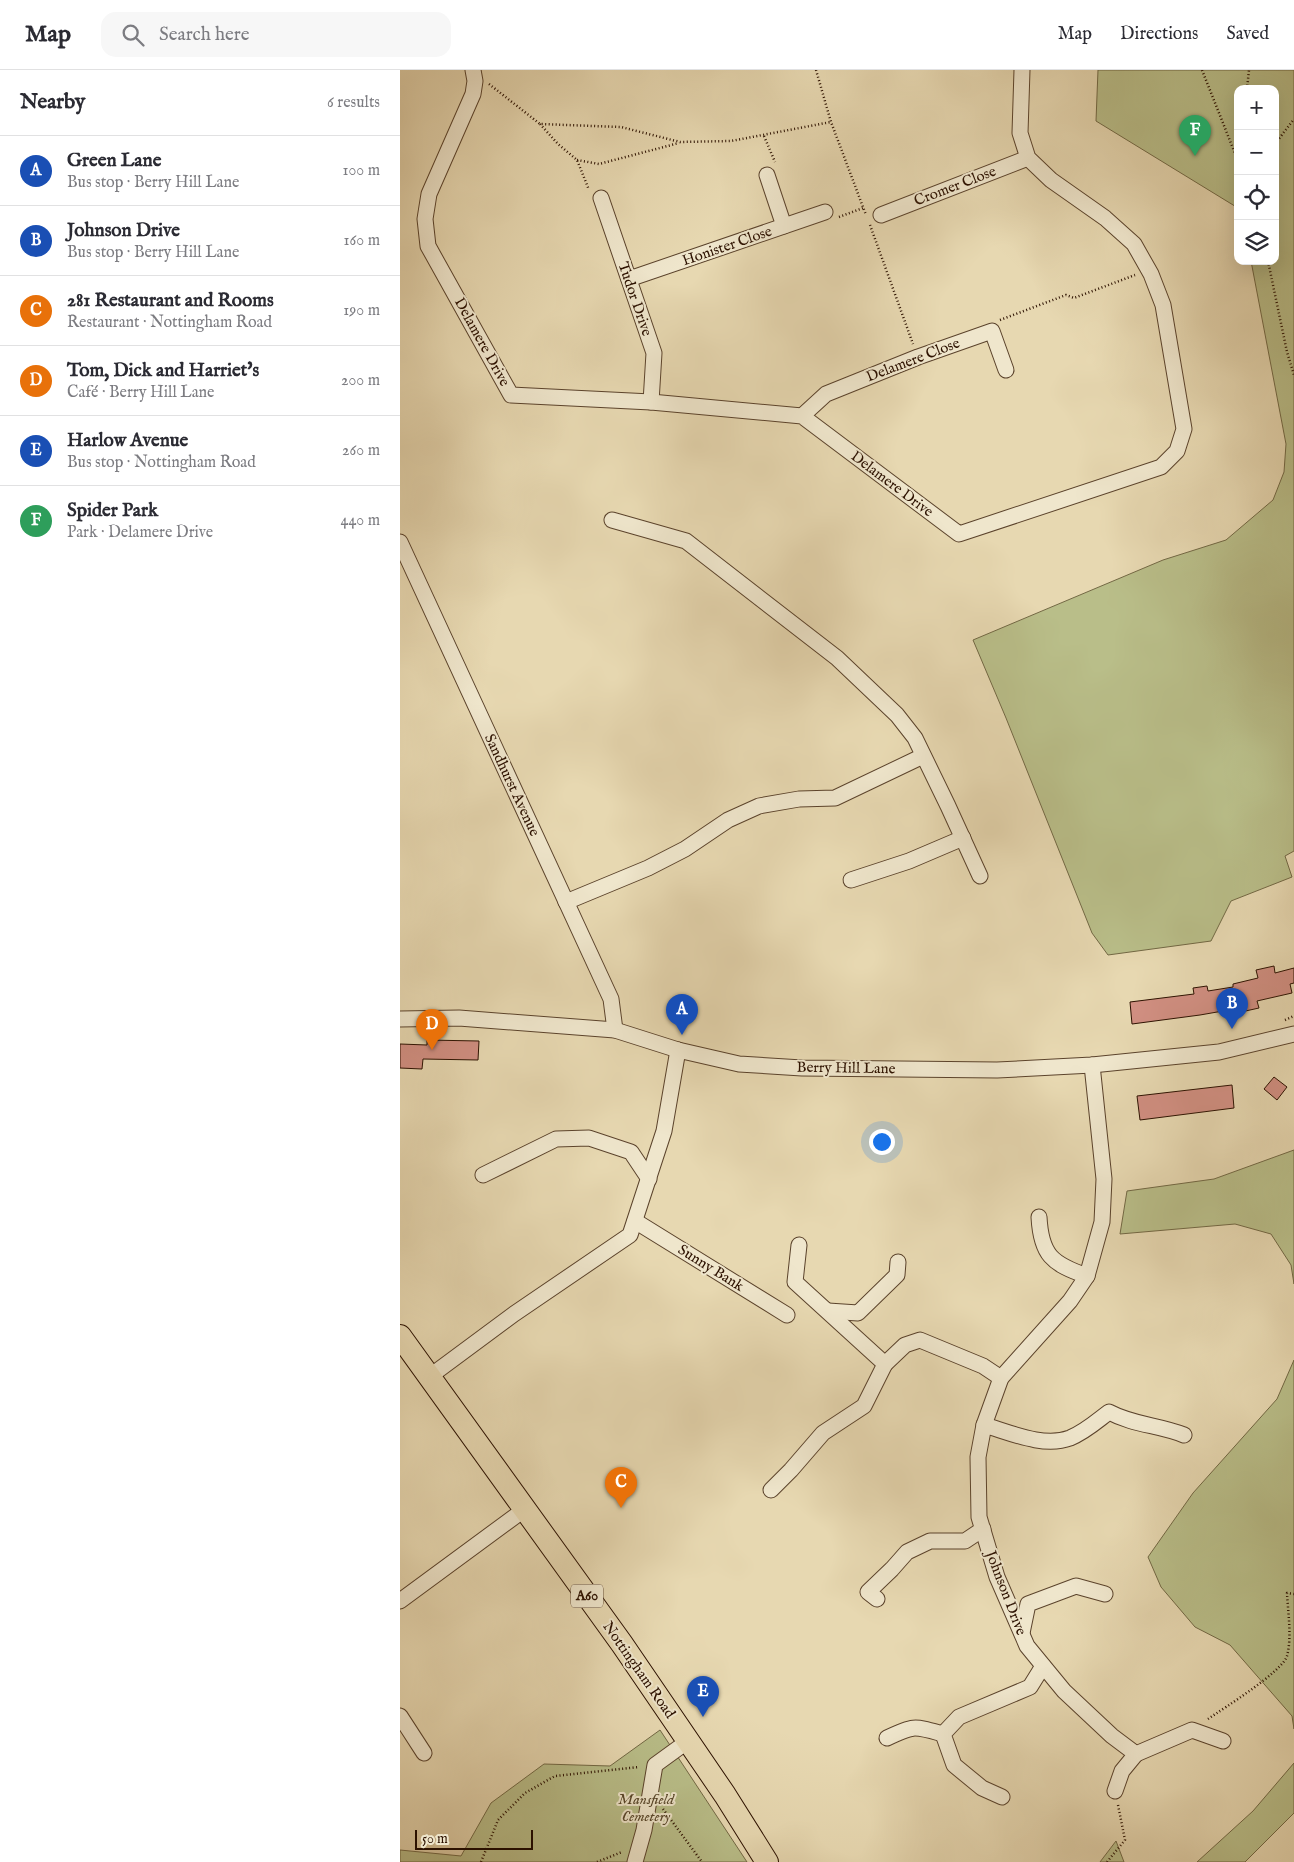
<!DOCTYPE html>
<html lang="en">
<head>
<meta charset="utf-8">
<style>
  :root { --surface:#fff; --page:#f7f7f7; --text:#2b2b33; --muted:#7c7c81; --line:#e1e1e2; --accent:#8f2418 }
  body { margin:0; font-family:"IM FELL English",serif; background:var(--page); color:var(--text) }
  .controls { position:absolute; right:15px; top:15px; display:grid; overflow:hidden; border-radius:10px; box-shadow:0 5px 20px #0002 }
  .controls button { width:45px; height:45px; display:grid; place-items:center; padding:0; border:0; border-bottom:1px solid var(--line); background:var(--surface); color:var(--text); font:25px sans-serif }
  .scale { position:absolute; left:15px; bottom:12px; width:118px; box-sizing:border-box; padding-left:5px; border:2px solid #2c1100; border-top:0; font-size:14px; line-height:18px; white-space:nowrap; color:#2c1100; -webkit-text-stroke:4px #efe6cc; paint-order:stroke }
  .you { position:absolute; left:481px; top:1071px; width:18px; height:18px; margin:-12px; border:4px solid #fff; border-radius:50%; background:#1a73e8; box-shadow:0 0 0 8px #1a73e833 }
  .badge { display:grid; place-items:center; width:32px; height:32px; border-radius:50%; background:var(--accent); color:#fff; font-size:16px; font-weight:700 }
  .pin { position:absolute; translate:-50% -41px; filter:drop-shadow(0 1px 2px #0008) }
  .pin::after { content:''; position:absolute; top:26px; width:18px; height:15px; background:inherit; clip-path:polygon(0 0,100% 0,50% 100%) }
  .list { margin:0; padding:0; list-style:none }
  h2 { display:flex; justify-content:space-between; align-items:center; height:65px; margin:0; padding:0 20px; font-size:21px }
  h2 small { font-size:16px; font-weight:400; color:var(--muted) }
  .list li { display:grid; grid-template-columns:32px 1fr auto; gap:15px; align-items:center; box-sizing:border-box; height:70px; padding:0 20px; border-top:1px solid var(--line) }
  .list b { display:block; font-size:19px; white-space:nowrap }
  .list p { margin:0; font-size:16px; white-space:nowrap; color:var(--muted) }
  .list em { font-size:16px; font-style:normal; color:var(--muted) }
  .icon { flex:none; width:28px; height:28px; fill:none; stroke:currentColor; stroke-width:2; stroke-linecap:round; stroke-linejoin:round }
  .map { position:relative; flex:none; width:894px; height:1792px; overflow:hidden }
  header { display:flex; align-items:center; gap:30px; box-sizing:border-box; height:70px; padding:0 25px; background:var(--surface); border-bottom:1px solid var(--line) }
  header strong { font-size:24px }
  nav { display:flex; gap:28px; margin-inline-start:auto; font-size:18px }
  .search { width:350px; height:45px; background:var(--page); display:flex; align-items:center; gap:12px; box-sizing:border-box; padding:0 18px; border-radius:15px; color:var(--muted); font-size:19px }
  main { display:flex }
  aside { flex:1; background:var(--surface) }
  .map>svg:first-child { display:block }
</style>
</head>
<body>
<header>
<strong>Map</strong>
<div class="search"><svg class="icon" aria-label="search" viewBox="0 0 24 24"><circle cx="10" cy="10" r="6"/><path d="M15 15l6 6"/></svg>Search here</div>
<nav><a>Map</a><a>Directions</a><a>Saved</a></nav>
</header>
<main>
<aside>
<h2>Nearby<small>6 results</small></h2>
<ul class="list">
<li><span class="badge" style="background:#1a4fb4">A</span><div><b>Green Lane</b><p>Bus stop · Berry Hill Lane</p></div><em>100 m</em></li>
<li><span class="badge" style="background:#1a4fb4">B</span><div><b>Johnson Drive</b><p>Bus stop · Berry Hill Lane</p></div><em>160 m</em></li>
<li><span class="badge" style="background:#e8710a">C</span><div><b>281 Restaurant and Rooms</b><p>Restaurant · Nottingham Road</p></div><em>190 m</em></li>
<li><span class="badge" style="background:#e8710a">D</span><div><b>Tom, Dick and Harriet's</b><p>Café · Berry Hill Lane</p></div><em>200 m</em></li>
<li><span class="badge" style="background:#1a4fb4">E</span><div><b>Harlow Avenue</b><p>Bus stop · Nottingham Road</p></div><em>260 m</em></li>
<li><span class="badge" style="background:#2e9e5b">F</span><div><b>Spider Park</b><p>Park · Delamere Drive</p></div><em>440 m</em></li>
</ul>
</aside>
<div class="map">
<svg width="894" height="1792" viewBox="0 0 894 1792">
  <rect width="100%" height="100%" fill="#e7d8b1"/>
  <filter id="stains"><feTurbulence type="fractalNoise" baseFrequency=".004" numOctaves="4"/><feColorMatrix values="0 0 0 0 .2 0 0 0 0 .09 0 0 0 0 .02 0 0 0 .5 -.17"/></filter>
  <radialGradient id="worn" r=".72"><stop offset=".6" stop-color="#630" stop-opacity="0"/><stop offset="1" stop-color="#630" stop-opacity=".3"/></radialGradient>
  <g fill="#b9be89" stroke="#726844">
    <path d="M 698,0 L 894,0 L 894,781 L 885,786 L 892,807 L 831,831 L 811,871 L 708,885 L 692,863 L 606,648 L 573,570 L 763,490 L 826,470 L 873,430 L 884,402 L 886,374 L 851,191 L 875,191 L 875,19 L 838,19 L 838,138 L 696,51 Z"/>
    <path d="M 894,1080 L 894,1214 L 891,1195 L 871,1164 L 835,1154 L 720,1164 L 727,1121 L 814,1109 Z"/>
    <path d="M 894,1290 L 894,1659 L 892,1646 L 830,1575 L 795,1557 L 761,1517 L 748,1487 L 793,1423 L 877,1329 Z"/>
    <path d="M 260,1660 L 347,1792 L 0,1792 L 0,1780 L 61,1786 L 91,1733 L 144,1694 L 210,1696 Z"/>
    <path d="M 894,1693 L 894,1743 L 845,1792 L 797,1792 L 853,1741 Z"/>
    <path d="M 716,1771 L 724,1792 L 700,1792 Z"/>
  </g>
  <g fill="#d18f82" stroke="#2c1100">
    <path d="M 874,896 L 875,903 L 894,898 L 894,913 L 890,914 L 892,923 L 857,931 L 859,938 L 841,942 L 840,938 L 800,945 L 732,954 L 730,932 L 794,924 L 793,918 L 807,916 L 808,921 L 833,917 L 833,914 L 858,908 L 856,900 Z"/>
    <path d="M 27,970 L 79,971 L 78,990 L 23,989 L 22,999 L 0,998 L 0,974 L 27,975 Z"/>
    <path d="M 874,1007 L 887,1017 L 877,1030 L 864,1019 Z"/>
    <path d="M 832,1015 L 834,1038 L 740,1050 L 737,1026 Z"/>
  </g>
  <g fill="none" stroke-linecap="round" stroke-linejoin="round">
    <g stroke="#5b432c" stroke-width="17">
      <g id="minor">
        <path d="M 73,0 L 75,11 L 73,24 L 29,124 L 25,149 L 28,176 L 111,325 L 251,332 L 402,346 L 559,464 L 761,397 L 777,381 L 784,359 L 763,235 L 751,204 L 734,174 L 705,148 L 651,110 L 628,88 L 620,63 L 622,0"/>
        <path d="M 367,105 L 384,156"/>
        <path d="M 201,128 L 254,283 L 251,332"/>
        <path d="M 481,145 L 628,88"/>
        <path d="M 229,209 L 425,142"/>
        <path d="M 402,346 L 426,324 L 518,287 L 592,261 L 606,300"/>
        <path d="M 212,450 L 286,471 L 437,588 L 497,645 L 515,668 L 548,736 L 580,806"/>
        <path d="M 0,472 L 211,929 L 215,960"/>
        <path d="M 451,810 L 509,791 L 563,768"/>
        <path d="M 166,832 L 248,798 L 285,779 L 328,750 L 359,736 L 399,729 L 435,728 L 523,686"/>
        <path d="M 0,949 L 59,948 L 215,960 L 278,980 L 339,994 L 402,998 L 597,1000 L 692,995 L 819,982 L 894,964"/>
        <path d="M 692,995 L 704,1109 L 702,1152 L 687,1206 L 670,1231 L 601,1308 L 584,1355 L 578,1387 L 579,1447 L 597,1507 L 627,1576 L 664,1621 L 712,1666 L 736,1684 L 792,1660 L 823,1671"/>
        <path d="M 83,1105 L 156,1069 L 189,1068 L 231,1082 L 249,1109"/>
        <path d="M 639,1147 C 641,1185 652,1194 687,1206"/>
        <path d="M 235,1151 L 387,1245"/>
        <path d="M 399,1175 L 395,1212 L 485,1294 L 505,1275 L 520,1270 L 583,1296 L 601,1308"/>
        <path d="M 428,1241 L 458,1243 L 497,1205 L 498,1192"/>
        <path d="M 29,1307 L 114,1244 L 230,1165 L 264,1061 L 278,980"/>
        <path d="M 584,1355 C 609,1362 643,1378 670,1368 C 685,1362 697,1351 709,1342 C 733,1355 759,1355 784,1365"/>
        <path d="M 371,1420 L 391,1400 L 423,1363 L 464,1336 L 485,1294"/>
        <path d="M 477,1529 L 468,1522 L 492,1499 L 507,1482 L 530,1471 L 565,1471 L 583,1459"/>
        <path d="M 0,1531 L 125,1439"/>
        <path d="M 622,1563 L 628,1534 L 676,1516 L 705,1524"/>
        <path d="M 0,1646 L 24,1683"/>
        <path d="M 487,1668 C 514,1655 514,1656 543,1664"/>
        <path d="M 715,1721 L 722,1701 L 736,1684"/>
        <path d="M 602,1727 L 582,1718 L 554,1695 L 543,1664 L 559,1647 L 630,1617 L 643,1596"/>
        <path d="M 235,1792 L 244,1760 L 255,1695 L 288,1671"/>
      </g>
    </g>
    <g stroke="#2c1100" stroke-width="24">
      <path id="highway" d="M 0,1266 L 222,1574 L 325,1725 L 367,1792"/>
    </g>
    <g stroke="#2c1100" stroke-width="2.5" stroke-dasharray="1 2.5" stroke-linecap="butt">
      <path d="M 416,0 L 431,52 L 466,145"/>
      <path d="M 802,0 L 838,91"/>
      <path d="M 89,14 L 140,54 L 221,57 L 280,72 L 331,71 L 431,52"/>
      <path d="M 847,19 L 849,0"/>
      <path d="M 140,54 L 158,74 L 177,90 L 189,120"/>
      <path d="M 364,66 L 375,92"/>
      <path d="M 875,74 L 894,49"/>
      <path d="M 177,90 L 199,94 L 279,73"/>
      <path d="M 439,147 L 463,138"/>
      <path d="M 470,155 L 513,274"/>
      <path d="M 868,191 L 887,282 L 894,305"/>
      <path d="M 600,250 L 666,225 L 674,228 L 735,205"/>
      <path d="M 885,950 L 894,946"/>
      <path d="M 808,1649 C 824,1638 882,1602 887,1586 C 892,1567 888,1543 887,1523 L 894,1524"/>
      <path d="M 263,1739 L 302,1792"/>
      <path d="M 81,1792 L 98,1750 L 125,1723 L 155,1706 L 239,1697"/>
      <path d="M 197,1792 L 222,1782"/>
      <path d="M 707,1792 L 725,1770 L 718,1735"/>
    </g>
    <use href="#minor" stroke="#efe6cc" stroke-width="15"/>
    <use href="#highway" stroke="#e7d8b1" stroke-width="22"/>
  </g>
  <g text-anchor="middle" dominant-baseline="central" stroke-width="4" stroke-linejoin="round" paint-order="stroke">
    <rect fill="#efe6cc" stroke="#66513d" stroke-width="1" x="171" y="1514.5" width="32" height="23" rx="4"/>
    <g font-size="14" font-weight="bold" fill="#2c1100">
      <text x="187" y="1526">A60</text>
    </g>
    <g font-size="15" fill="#2c1100" stroke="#efe6cc">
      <text transform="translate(555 116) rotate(-21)">Cromer Close</text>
      <text transform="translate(327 176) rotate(-19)">Honister Close</text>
      <text transform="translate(235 229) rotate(71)">Tudor Drive</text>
      <text transform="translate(82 272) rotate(61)">Delamere Drive</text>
      <text transform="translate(513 290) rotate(-21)">Delamere Close</text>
      <text transform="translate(492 414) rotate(37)">Delamere Drive</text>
      <text transform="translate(112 715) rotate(65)">Sandhurst Avenue</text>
      <text transform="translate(446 998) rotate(1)">Berry Hill Lane</text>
      <text transform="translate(311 1198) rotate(32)">Sunny Bank</text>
      <text transform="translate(606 1523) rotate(69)">Johnson Drive</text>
      <text transform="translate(239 1600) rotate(55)">Nottingham Road</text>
    </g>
    <g font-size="15" font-style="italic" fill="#564529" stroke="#efe6cc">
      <text x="246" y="1729">Mansfield<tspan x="246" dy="17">Cemetery</tspan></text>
    </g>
  </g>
  <rect width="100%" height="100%" filter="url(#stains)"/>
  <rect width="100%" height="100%" fill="url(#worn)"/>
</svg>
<div class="controls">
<button>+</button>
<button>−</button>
<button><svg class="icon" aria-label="locate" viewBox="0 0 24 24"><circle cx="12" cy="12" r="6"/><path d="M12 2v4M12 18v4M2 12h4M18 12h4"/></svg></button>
<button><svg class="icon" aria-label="layers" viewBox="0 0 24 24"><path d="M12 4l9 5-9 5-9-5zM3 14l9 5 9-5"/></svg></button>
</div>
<div class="scale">50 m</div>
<div class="you"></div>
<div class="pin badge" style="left:282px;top:965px;background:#1a4fb4">A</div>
<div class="pin badge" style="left:832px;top:959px;background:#1a4fb4">B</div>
<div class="pin badge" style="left:221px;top:1438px;background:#e8710a">C</div>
<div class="pin badge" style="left:32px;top:980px;background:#e8710a">D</div>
<div class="pin badge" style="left:303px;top:1647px;background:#1a4fb4">E</div>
<div class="pin badge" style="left:795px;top:86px;background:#2e9e5b">F</div>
</div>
</main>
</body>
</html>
